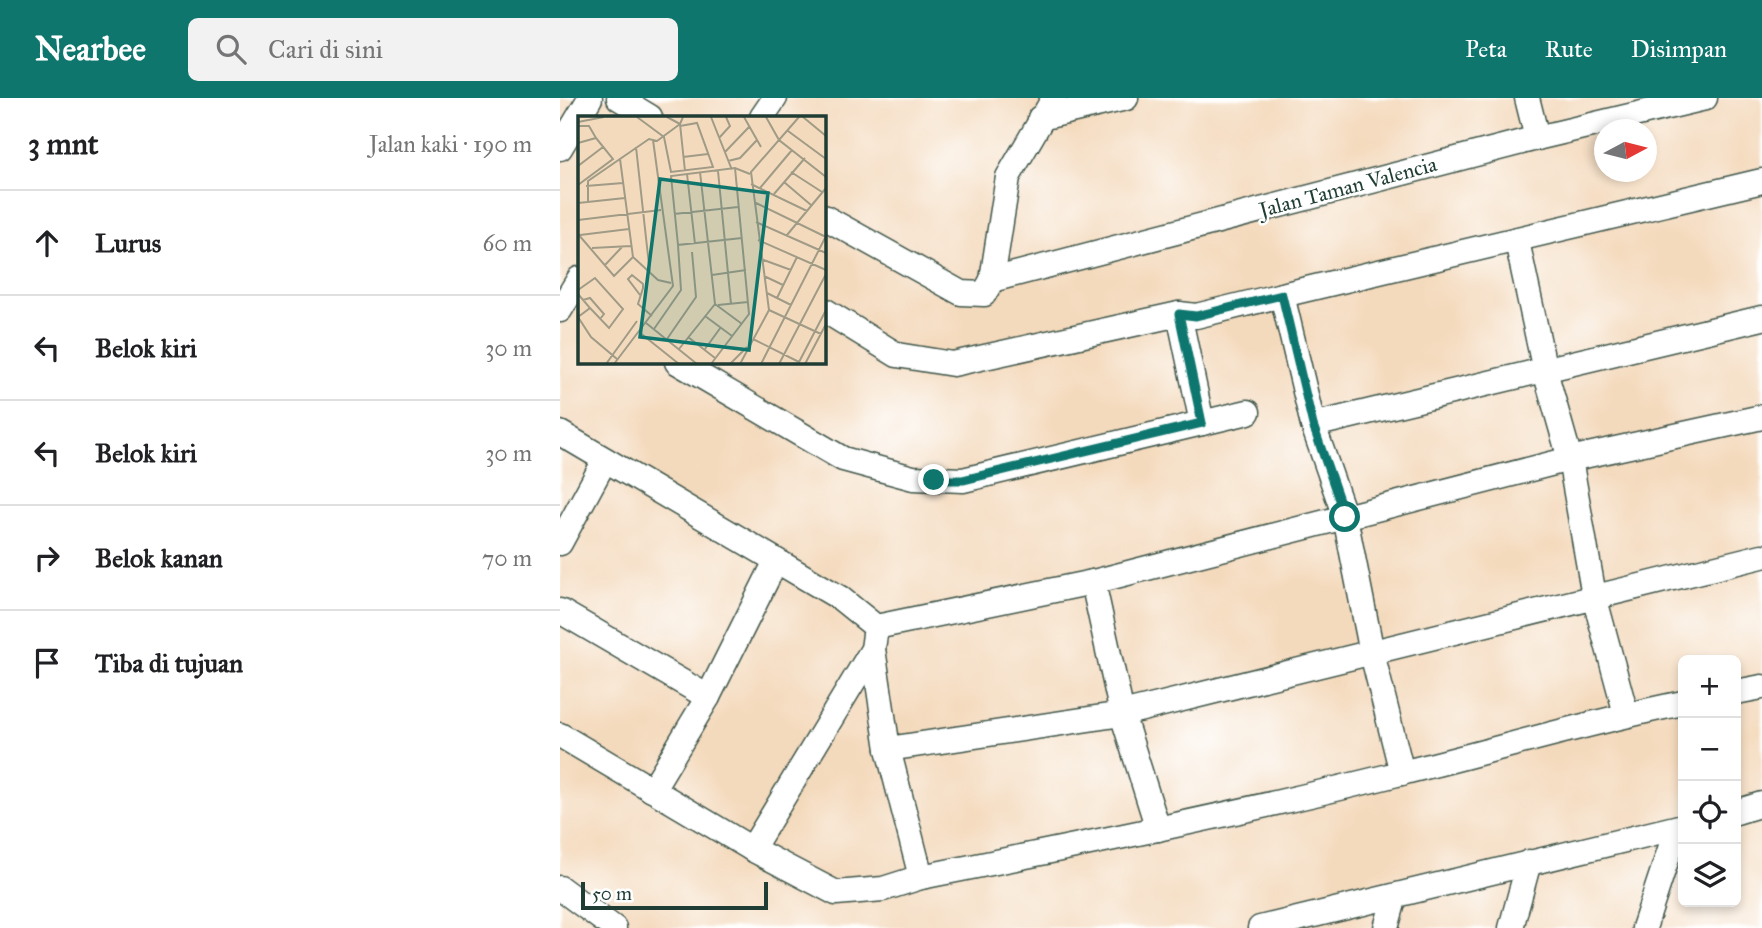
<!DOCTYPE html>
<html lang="id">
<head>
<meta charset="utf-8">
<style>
  :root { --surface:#fff; --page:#f2f2f2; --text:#202124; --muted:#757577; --line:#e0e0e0; --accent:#0f766e }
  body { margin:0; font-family:"IM FELL Great Primer",serif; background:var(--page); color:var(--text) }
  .controls { position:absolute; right:21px; bottom:21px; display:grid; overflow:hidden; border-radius:10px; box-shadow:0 4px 10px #0003 }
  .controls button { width:63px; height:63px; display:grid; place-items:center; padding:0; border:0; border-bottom:2px solid var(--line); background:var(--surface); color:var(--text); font:35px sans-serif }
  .compass { position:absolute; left:1034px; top:21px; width:63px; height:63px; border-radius:50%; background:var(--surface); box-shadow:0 4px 10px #0003; rotate:83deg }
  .scale { position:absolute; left:21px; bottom:18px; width:187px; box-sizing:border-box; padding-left:7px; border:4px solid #1f3d34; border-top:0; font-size:19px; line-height:24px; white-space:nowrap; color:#1f3d34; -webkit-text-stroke:5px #fff; paint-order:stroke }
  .stop { position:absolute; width:21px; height:21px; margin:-16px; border:5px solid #0f766e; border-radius:50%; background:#fff }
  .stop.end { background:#0f766e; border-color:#fff; box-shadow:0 2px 7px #0008 }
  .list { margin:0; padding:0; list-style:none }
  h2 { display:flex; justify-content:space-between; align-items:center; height:91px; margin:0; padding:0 28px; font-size:30px }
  h2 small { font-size:23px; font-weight:400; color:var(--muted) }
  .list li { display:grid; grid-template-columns:46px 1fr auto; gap:21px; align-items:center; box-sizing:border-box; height:105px; padding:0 28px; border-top:2px solid var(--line) }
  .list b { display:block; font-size:26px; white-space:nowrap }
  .list em { font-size:23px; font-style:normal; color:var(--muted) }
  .icon { flex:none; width:38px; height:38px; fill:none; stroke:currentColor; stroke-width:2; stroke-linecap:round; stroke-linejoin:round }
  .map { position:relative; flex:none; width:1202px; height:830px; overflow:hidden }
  header { display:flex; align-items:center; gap:42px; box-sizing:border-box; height:98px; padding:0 35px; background:var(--accent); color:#fff }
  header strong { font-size:33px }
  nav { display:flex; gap:38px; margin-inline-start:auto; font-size:24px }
  .search { width:490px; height:63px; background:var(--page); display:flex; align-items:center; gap:18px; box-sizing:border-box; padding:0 24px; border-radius:10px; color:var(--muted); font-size:26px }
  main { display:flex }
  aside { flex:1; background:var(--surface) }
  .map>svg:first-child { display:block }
</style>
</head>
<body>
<header>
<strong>Nearbee</strong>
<div class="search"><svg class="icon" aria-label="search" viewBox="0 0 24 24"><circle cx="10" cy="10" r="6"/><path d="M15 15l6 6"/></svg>Cari di sini</div>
<nav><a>Peta</a><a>Rute</a><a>Disimpan</a></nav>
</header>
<main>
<aside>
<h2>3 mnt<small>Jalan kaki · 190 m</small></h2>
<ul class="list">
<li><svg class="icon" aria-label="ahead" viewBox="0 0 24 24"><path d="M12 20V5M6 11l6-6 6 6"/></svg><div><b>Lurus</b></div><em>60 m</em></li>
<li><svg class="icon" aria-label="left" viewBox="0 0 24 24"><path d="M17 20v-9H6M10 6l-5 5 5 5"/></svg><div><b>Belok kiri</b></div><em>30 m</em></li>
<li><svg class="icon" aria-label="left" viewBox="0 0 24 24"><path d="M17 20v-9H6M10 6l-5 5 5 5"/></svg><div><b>Belok kiri</b></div><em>30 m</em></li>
<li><svg class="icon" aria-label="right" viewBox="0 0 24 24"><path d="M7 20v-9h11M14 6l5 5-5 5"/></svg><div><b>Belok kanan</b></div><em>70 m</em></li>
<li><svg class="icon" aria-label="arrive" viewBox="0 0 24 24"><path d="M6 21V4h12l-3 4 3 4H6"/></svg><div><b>Tiba di tujuan</b></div></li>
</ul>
</aside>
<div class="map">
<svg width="1202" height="830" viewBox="0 0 1202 830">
  <rect width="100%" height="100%" fill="#fff"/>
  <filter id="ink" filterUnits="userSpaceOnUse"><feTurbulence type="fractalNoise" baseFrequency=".0143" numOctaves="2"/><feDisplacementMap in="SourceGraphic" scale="14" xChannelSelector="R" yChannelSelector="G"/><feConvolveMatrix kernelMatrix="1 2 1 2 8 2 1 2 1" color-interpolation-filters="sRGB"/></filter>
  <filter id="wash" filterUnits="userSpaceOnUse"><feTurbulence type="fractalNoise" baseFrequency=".00686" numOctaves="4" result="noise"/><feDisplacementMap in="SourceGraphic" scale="28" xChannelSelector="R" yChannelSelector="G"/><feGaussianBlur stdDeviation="1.57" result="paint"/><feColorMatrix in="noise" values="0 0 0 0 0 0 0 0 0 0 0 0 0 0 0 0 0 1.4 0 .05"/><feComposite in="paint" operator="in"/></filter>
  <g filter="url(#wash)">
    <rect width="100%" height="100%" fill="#f4dabd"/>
  </g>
  <g filter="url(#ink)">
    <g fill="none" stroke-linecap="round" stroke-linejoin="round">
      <g stroke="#3f5549" stroke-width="27">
        <g id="street">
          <path d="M 59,0 L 90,19"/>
          <path d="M 967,0 L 977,40"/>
          <path d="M 202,19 L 215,0"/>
          <path d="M 480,20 L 566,0"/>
          <path d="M 0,50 L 30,0"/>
          <path d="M 264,119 L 401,195 L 424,196 L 432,182 L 448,79 L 494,0"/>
          <path d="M 957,143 L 985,273 L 1010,361 L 1034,498 L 1066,616"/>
          <path d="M 432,182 L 977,40 L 1145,0"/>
          <path d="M 722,197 L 1202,83"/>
          <path d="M 0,212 L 19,181"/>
          <path d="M 264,212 L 337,257 L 393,266 L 619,216 L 636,218 L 722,197 L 753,327 L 785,419 L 812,555 L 842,675"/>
          <path d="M 619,216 L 642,325"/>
          <path d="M 117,264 L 283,361 L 353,380 L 403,382 L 688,314"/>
          <path d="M 753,327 L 1202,220"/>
          <path d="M 0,335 L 280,500 L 316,529 L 533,484 L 1010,361 L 1202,319"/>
          <path d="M 0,445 L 45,362"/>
          <path d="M 533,484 L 562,616 L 598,731"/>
          <path d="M 0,513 L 148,599"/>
          <path d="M 313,551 L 328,651 L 361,779"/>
          <path d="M 1176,594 L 1202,589"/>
          <path d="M 0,637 L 192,751 L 276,795 L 323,791 L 361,779 C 522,747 682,715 841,675 C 936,652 1028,624 1123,605"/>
          <path d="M 328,651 L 562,616 L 1202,458"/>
          <path d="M 92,692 L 148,599 L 215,465"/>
          <path d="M 1176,714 L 1202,706"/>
          <path d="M 192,751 L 313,551 L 316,529"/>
          <path d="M 0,790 L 54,830"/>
          <path d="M 700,830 L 1123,728"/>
          <path d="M 826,830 L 835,798"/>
          <path d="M 951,830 L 969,764"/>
          <path d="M 1084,830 L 1117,730"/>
        </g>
      </g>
      <use href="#street" stroke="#fff" stroke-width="24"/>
    </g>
  </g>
  <g fill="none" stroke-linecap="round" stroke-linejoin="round" filter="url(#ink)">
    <path stroke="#0f766e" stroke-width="9" d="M 374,382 L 403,382 L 642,325 L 619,216 L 636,218 L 722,197 L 753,327 L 785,419"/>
  </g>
  <g text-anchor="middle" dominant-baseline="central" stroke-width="5" stroke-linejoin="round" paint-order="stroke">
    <g font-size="21" fill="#1f3d34" stroke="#fff">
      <text transform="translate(788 89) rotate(-15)">Jalan Taman Valencia</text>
    </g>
  </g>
  <g transform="translate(18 18)">
    <rect width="248" height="248" fill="#f4dabd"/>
    <path fill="none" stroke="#9f9b86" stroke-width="2" d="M 59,1 L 86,21 L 93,56 L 135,51 L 119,7 L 102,10M 89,1 L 102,8 L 105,1M 133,1 L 154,54M 166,1 L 183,31M 188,1 L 201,24 L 248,61M 225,1 L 248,20M 0,6 L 26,1M 0,10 L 11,10 L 18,22M 210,15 L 248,43M 141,22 L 152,10 L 148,1M 0,27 L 18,22 L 35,43 L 0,69M 58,31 L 72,158M 147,36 L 171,11M 105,41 L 130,38M 42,43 L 55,141 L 80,164 L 93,167M 150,45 L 162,42 L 179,24M 0,50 L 25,31M 140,55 L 153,188M 213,56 L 244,76M 109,58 L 117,128M 206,66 L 233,89M 173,68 L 229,95M 8,70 L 45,67M 182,72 L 214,34M 196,78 L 227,42M 176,86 L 248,121M 0,87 L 47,82M 10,87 L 10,65 L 71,23 L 79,25 L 102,8 L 107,55M 96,98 L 160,91M 0,104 L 83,94M 178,106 L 248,137M 0,118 L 36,160 L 55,141M 2,119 L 51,113M 209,119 L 248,72M 180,124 L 248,154M 100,129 L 93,60 L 157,52 L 172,58M 14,132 L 53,130M 183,143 L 213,154M 27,149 L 44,131M 134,159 L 168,154M 186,160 L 205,169M 0,174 L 17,162 L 45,193 L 31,212 L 12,192M 189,177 L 213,189M 0,178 L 12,192 L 0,201M 62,179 L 50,163 L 54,159 L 65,168 L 65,172 L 60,188 L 74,200M 199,182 L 219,141M 5,184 L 12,182 L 26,198 L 22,203M 137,188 L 164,208M 140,189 L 170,186M 191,194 L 243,218M 127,200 L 154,220M 0,201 L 13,221 L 39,243M 68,207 L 119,248M 76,213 L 103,174 L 100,129 L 164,122M 61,216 L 101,248M 110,221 L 137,242M 89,223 L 118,181 L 114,136M 175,223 L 221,246M 101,233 L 137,188 L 122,56M 127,233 L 143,211M 28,248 L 59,205M 36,248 L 95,170 L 75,24M 133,248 L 171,198 L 157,52M 152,248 L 169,231M 162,248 L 191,194 L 173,56 L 221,1M 183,248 L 248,120M 201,248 L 248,158M 220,248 L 248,194M 227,248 L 248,208"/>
    <path fill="#0f766e" fill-opacity="0.15" stroke="#0f766e" stroke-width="3.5" d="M 82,63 L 190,77 L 171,234 L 62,221 Z"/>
    <rect width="248" height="248" fill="none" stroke="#1f3d34" stroke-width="3.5"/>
  </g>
</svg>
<div class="controls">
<button>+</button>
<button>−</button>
<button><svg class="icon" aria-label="locate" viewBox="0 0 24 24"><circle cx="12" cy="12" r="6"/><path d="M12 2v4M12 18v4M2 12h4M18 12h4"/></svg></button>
<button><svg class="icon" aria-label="layers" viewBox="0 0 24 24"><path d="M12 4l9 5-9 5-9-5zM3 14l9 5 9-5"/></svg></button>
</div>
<svg class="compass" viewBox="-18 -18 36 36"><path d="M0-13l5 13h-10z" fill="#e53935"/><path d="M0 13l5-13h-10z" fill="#757577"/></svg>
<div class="scale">50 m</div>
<div class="stop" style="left:785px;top:419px"></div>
<div class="stop end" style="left:374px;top:382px"></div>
</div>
</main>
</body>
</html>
